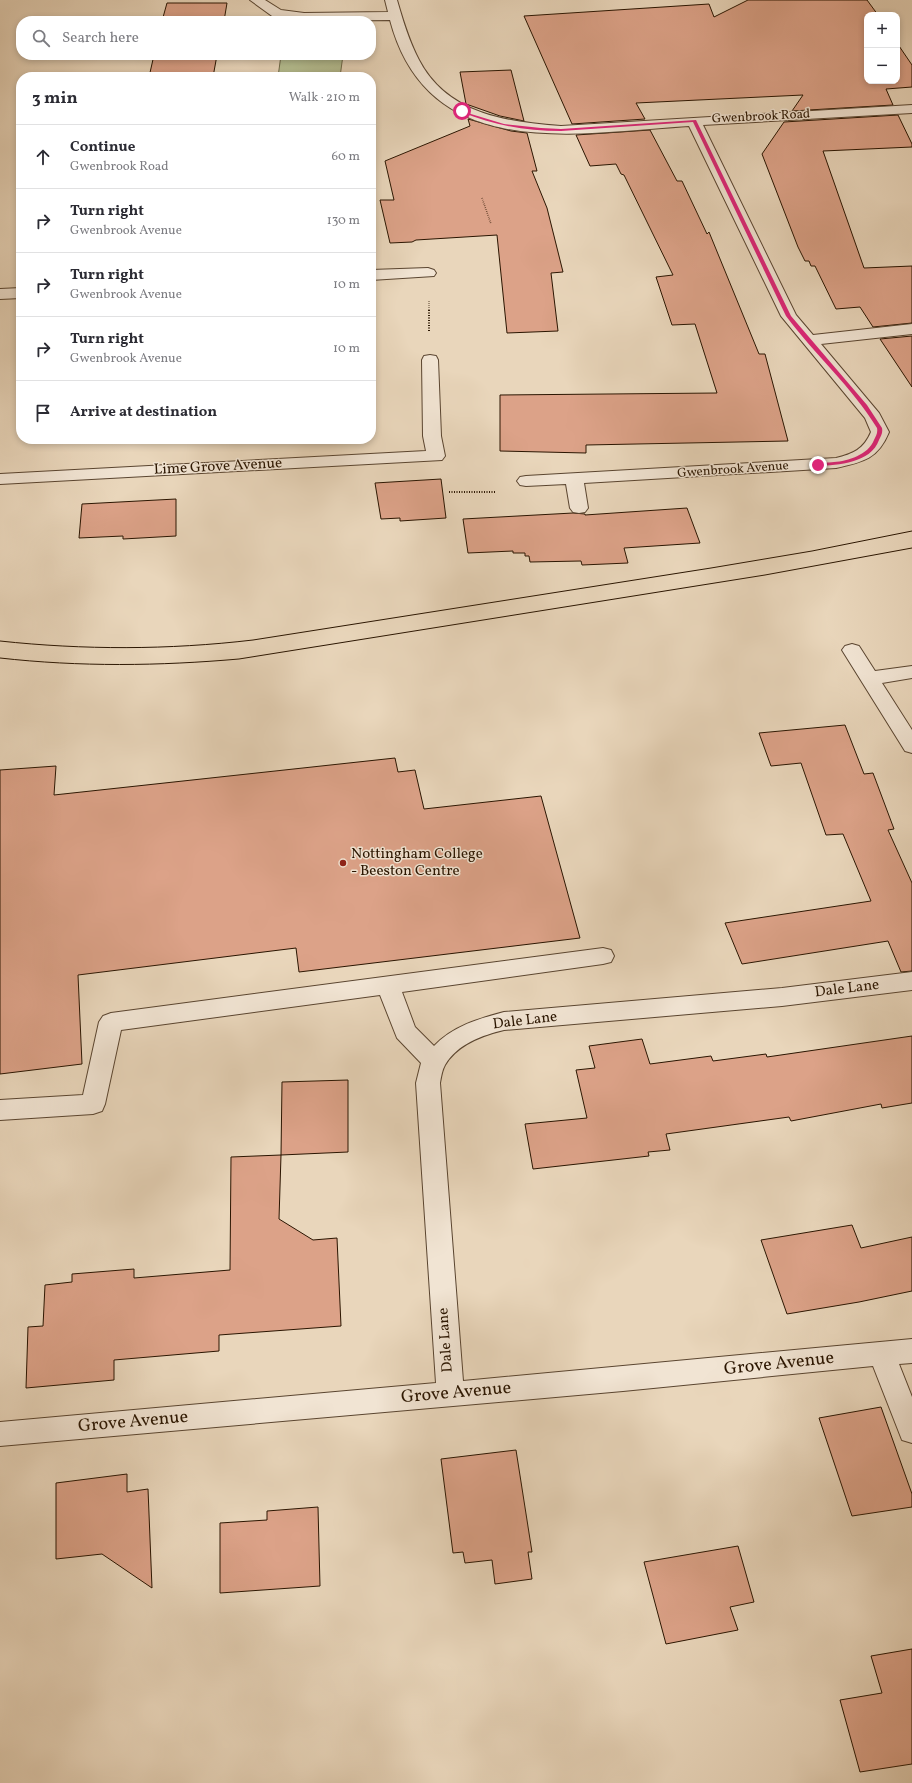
<!DOCTYPE html>
<html lang="en">
<head>
<meta charset="utf-8">
<style>
  :root { --surface:#fff; --page:#f2f2f3; --text:#2b2b33; --muted:#7c7c81; --line:#e1e1e2 }
  body { margin:0; font-family:Vollkorn,serif; background:var(--page); color:var(--text) }
  .controls { position:absolute; right:12px; top:12px; display:grid; overflow:hidden; border-radius:8px; box-shadow:0 2px 6px #0003 }
  .controls button { width:36px; height:36px; display:grid; place-items:center; padding:0; border:0; border-bottom:1px solid var(--line); background:var(--surface); color:var(--text); font:20px sans-serif }
  .stop { position:absolute; width:12px; height:12px; margin:-9px; border:3px solid #db2777; border-radius:50%; background:#fff }
  .stop.end { background:#db2777; border-color:#fff; box-shadow:0 1px 4px #0008 }
  .list { margin:0; padding:0; list-style:none }
  h2 { display:flex; justify-content:space-between; align-items:center; height:52px; margin:0; padding:0 16px; font-size:17px }
  h2 small { font-size:13px; font-weight:400; color:var(--muted) }
  .list li { display:grid; grid-template-columns:26px 1fr auto; gap:12px; align-items:center; box-sizing:border-box; height:64px; padding:0 16px; border-top:1px solid var(--line) }
  .list b { display:block; font-size:15px; white-space:nowrap }
  .list p { margin:0; font-size:13px; white-space:nowrap; color:var(--muted) }
  .list em { font-size:13px; font-style:normal; color:var(--muted) }
  .icon { flex:none; width:22px; height:22px; fill:none; stroke:currentColor; stroke-width:2; stroke-linecap:round; stroke-linejoin:round }
  .map { position:relative; flex:none; width:912px; height:1783px; overflow:hidden }
  .search { position:absolute; background:var(--surface); box-shadow:0 2px 6px #0003; left:16px; top:16px; width:360px; height:44px; display:flex; align-items:center; gap:10px; box-sizing:border-box; padding:0 14px; border-radius:16px; color:var(--muted); font-size:15px }
  .panel { position:absolute; background:var(--surface); box-shadow:0 2px 6px #0003; left:16px; top:72px; width:360px; height:372px; border-radius:16px }
  .map>svg:first-child { display:block }
</style>
</head>
<body>
<div class="map">
<svg width="912" height="1783" viewBox="0 0 912 1783">
  <rect width="100%" height="100%" fill="#e9d6bb"/>
  <filter id="stains"><feTurbulence type="fractalNoise" baseFrequency=".005" numOctaves="4"/><feColorMatrix values="0 0 0 0 .2 0 0 0 0 .09 0 0 0 0 .02 0 0 0 .5 -.17"/></filter>
  <radialGradient id="worn" r=".72"><stop offset=".6" stop-color="#630" stop-opacity="0"/><stop offset="1" stop-color="#630" stop-opacity=".3"/></radialGradient>
  <path fill="#b5be91" stroke="#706a49" d="M 281,55 L 343,55 L 340,77 L 278,77 Z"/>
  <g fill="#dca288" stroke="#2a1501">
    <path d="M 748,0 L 867,0 L 878,15 L 867,15 L 867,81 L 897,81 L 897,43 L 912,65 L 912,87 L 886,89 L 893,105 L 792,111 L 803,95 L 636,103 L 645,119 L 572,124 L 524,16 L 709,4 L 714,17 Z"/>
    <path d="M 167,3 L 227,3 L 224,21 L 162,21 Z"/>
    <path d="M 154,55 L 217,55 L 213,77 L 149,77 Z"/>
    <path d="M 511,70 L 524,121 L 500,116 L 466,104 L 460,72 Z"/>
    <path d="M 898,115 L 912,144 L 912,147 L 823,151 L 864,268 L 912,266 L 912,323 L 873,327 L 860,307 L 836,309 L 815,266 L 811,266 L 809,261 L 805,261 L 798,247 L 762,154 L 784,122 Z"/>
    <path d="M 468,119 L 511,131 L 527,133 L 537,171 L 532,171 L 547,208 L 563,272 L 551,273 L 558,331 L 507,333 L 497,235 L 416,240 L 412,242 L 390,243 L 380,200 L 394,200 L 385,161 L 470,126 Z"/>
    <path d="M 650,130 L 677,181 L 682,181 L 707,234 L 709,232 L 759,354 L 765,354 L 788,441 L 586,445 L 586,453 L 500,451 L 500,395 L 717,393 L 695,324 L 672,325 L 656,277 L 673,275 L 624,175 L 621,174 L 616,164 L 590,166 L 576,135 Z"/>
    <path d="M 912,336 L 912,387 L 880,339 Z"/>
    <path d="M 441,479 L 446,518 L 400,521 L 400,518 L 381,519 L 375,483 Z"/>
    <path d="M 176,499 L 176,536 L 123,539 L 123,536 L 79,538 L 82,504 Z"/>
    <path d="M 687,508 L 700,543 L 624,548 L 628,563 L 582,565 L 581,561 L 530,562 L 529,556 L 525,556 L 525,553 L 513,553 L 513,551 L 468,553 L 463,519 L 573,513 L 585,514 L 585,515 Z"/>
    <path d="M 845,725 L 864,774 L 873,773 L 894,829 L 888,830 L 912,883 L 912,971 L 901,972 L 888,941 L 742,964 L 725,923 L 871,901 L 843,834 L 826,835 L 801,763 L 771,766 L 759,733 Z"/>
    <path d="M 395,758 L 398,772 L 415,770 L 424,809 L 541,796 L 580,938 L 299,972 L 296,948 L 78,975 L 82,1064 L 0,1074 L 0,770 L 56,766 L 54,795 Z"/>
    <path d="M 912,1036 L 912,1103 L 882,1108 L 881,1104 L 791,1121 L 789,1117 L 666,1134 L 670,1150 L 648,1152 L 649,1156 L 533,1169 L 525,1124 L 587,1118 L 576,1070 L 595,1068 L 589,1046 L 642,1039 L 650,1064 L 711,1056 L 713,1061 L 766,1054 L 767,1057 Z"/>
    <path d="M 348,1080 L 348,1152 L 281,1155 L 279,1219 L 313,1240 L 337,1238 L 341,1326 L 219,1335 L 219,1351 L 114,1360 L 114,1380 L 26,1388 L 28,1327 L 43,1326 L 45,1285 L 72,1282 L 72,1274 L 134,1269 L 134,1278 L 230,1270 L 231,1157 L 281,1155 L 282,1082 Z"/>
    <path d="M 852,1225 L 861,1248 L 912,1237 L 912,1291 L 859,1302 L 787,1314 L 761,1240 Z"/>
    <path d="M 881,1407 L 912,1494 L 912,1507 L 852,1516 L 819,1418 Z"/>
    <path d="M 516,1450 L 532,1552 L 528,1552 L 532,1579 L 495,1584 L 492,1560 L 465,1563 L 463,1552 L 453,1553 L 441,1459 Z"/>
    <path d="M 127,1474 L 127,1492 L 148,1489 L 152,1588 L 102,1554 L 56,1559 L 56,1483 Z"/>
    <path d="M 318,1507 L 320,1586 L 220,1593 L 220,1523 L 267,1520 L 267,1511 Z"/>
    <path d="M 738,1546 L 754,1602 L 730,1607 L 738,1630 L 666,1644 L 644,1562 Z"/>
    <path d="M 912,1649 L 912,1764 L 860,1772 L 840,1700 L 882,1693 L 871,1656 Z"/>
  </g>
  <g fill="none" stroke-linecap="round" stroke-linejoin="round">
    <g stroke="#5a4530" stroke-width="2">
      <g id="minor">
        <path d="M 250,0 L 265,0 L 281,10 L 304,13 L 388,12 L 385,0 L 397,0 C 403,21 409,41 419,60 C 447,114 506,122 561,126 L 912,105 L 912,113 L 703,125 L 796,315 L 813,335 L 912,324 L 912,334 L 821,344 L 879,413 L 889,432 C 878,459 863,462 836,468 L 584,483 L 588,508 L 585,512 L 579,513 L 573,512 L 570,508 L 566,484 L 526,486 L 520,485 L 517,481 L 520,477 L 526,476 L 836,458 C 853,454 864,449 871,432 L 865,418 L 781,316 L 689,126 C 576,133 428,164 390,20 L 304,21 L 272,16 Z"/>
        <path d="M 428,268 L 434,270 L 436,273 L 434,276 L 371,280 L 371,270 Z"/>
        <path d="M 21,288 L 21,298 L 0,299 L 0,289 Z"/>
        <path d="M 430,355 L 436,356 L 438,360 L 441,436 L 445,456 L 442,460 L 0,484 L 0,474 L 426,451 L 423,436 L 422,360 L 424,356 Z"/>
        <path d="M 852,644 L 859,646 L 875,671 L 912,666 L 912,678 L 882,683 L 912,730 L 912,753 L 905,751 L 842,650 L 845,646 Z"/>
        <path d="M 603,948 L 611,950 L 614,956 L 611,962 L 603,964 L 402,992 L 415,1027 L 434,1046 C 453,1026 478,1019 504,1012 L 782,988 L 912,972 L 912,990 L 782,1006 L 504,1030 C 483,1035 457,1044 445,1065 C 442,1070 441,1077 440,1083 L 463,1381 L 912,1339 L 912,1363 L 899,1364 L 912,1397 L 912,1443 L 902,1440 L 873,1366 L 623,1391 L 0,1446 L 0,1422 L 436,1383 L 416,1083 L 421,1063 L 397,1038 L 380,995 L 121,1030 L 105,1104 L 102,1111 L 93,1114 L 0,1120 L 0,1100 L 83,1095 L 99,1022 L 103,1016 L 111,1013 Z"/>
      </g>
    </g>
    <g stroke="#2a1501" stroke-width="1.5" stroke-dasharray="0.5 1.5" stroke-linecap="butt">
      <path d="M 482,198 L 491,224"/>
      <path d="M 429,301 L 429,311"/>
    </g>
    <g stroke="#2a1501" stroke-width="2" stroke-dasharray="1 1.5" stroke-linecap="butt">
      <path d="M 429,310 L 429,332"/>
      <path d="M 449,492 L 496,492"/>
    </g>
    <use href="#minor" fill="#f1e4d3" fill-rule="evenodd"/>
    <g stroke="#2a1501" stroke-width="1">
      <path d="M 0,641 C 84,650 168,650 253,640 L 711,568 L 812,551 L 912,531"/>
      <path d="M 0,658 C 80,667 159,666 239,659 L 765,575 L 912,548"/>
    </g>
  </g>
  <path fill="#db2777" d="M 461,111 L 504,124 L 541,128 L 561,129 L 696,120 L 791,316 L 867,405 L 882,428 C 883,433 881,436 879,440 C 871,463 838,465 818,466 L 815,465 C 820,462 828,463 834,462 C 848,461 868,455 874,440 C 876,436 878,433 877,428 C 852,387 815,355 786,316 L 693,122 L 561,131 C 525,131 494,125 461,112 Z"/>
  <circle fill="#8f2418" stroke="#f1e4d3" stroke-width="1.5" cx="343" cy="863" r="4"/>
  <g text-anchor="middle" dominant-baseline="central" stroke-width="3" stroke-linejoin="round" paint-order="stroke">
    <g font-size="13" fill="#2a1501" stroke="#f1e4d3">
      <text transform="translate(761 117) rotate(-3)">Gwenbrook Road</text>
      <text transform="translate(733 470) rotate(-4)">Gwenbrook Avenue</text>
    </g>
    <g font-size="15" fill="#2a1501" stroke="#f1e4d3">
      <text transform="translate(218 467) rotate(-3)">Lime Grove Avenue</text>
      <text transform="translate(847 989) rotate(-7)">Dale Lane</text>
      <text transform="translate(525 1021) rotate(-7)">Dale Lane</text>
      <text transform="translate(446 1340) rotate(-94)">Dale Lane</text>
    </g>
    <g font-size="15" fill="#2a1501" stroke="#f1e4d3" text-anchor="start">
      <text x="351" y="854">Nottingham College<tspan x="351" dy="17">- Beeston Centre</tspan></text>
    </g>
    <g font-size="18" fill="#2a1501" stroke="#f1e4d3">
      <text transform="translate(779 1364) rotate(-6)">Grove Avenue</text>
      <text transform="translate(456 1393) rotate(-5)">Grove Avenue</text>
      <text transform="translate(133 1422) rotate(-5)">Grove Avenue</text>
    </g>
  </g>
  <rect width="100%" height="100%" filter="url(#stains)"/>
  <rect width="100%" height="100%" fill="url(#worn)"/>
</svg>
<div class="controls">
<button>+</button>
<button>−</button>
</div>
<div class="stop" style="left:462px;top:111px"></div>
<div class="stop end" style="left:818px;top:465px"></div>
<div class="search"><svg class="icon" aria-label="search" viewBox="0 0 24 24"><circle cx="10" cy="10" r="6"/><path d="M15 15l6 6"/></svg>Search here</div>
<section class="panel">
<h2>3 min<small>Walk · 210 m</small></h2>
<ul class="list">
<li><svg class="icon" aria-label="ahead" viewBox="0 0 24 24"><path d="M12 20V5M6 11l6-6 6 6"/></svg><div><b>Continue</b><p>Gwenbrook Road</p></div><em>60 m</em></li>
<li><svg class="icon" aria-label="right" viewBox="0 0 24 24"><path d="M7 20v-9h11M14 6l5 5-5 5"/></svg><div><b>Turn right</b><p>Gwenbrook Avenue</p></div><em>130 m</em></li>
<li><svg class="icon" aria-label="right" viewBox="0 0 24 24"><path d="M7 20v-9h11M14 6l5 5-5 5"/></svg><div><b>Turn right</b><p>Gwenbrook Avenue</p></div><em>10 m</em></li>
<li><svg class="icon" aria-label="right" viewBox="0 0 24 24"><path d="M7 20v-9h11M14 6l5 5-5 5"/></svg><div><b>Turn right</b><p>Gwenbrook Avenue</p></div><em>10 m</em></li>
<li><svg class="icon" aria-label="arrive" viewBox="0 0 24 24"><path d="M6 21V4h12l-3 4 3 4H6"/></svg><div><b>Arrive at destination</b></div></li>
</ul>
</section>
</div>
</body>
</html>
